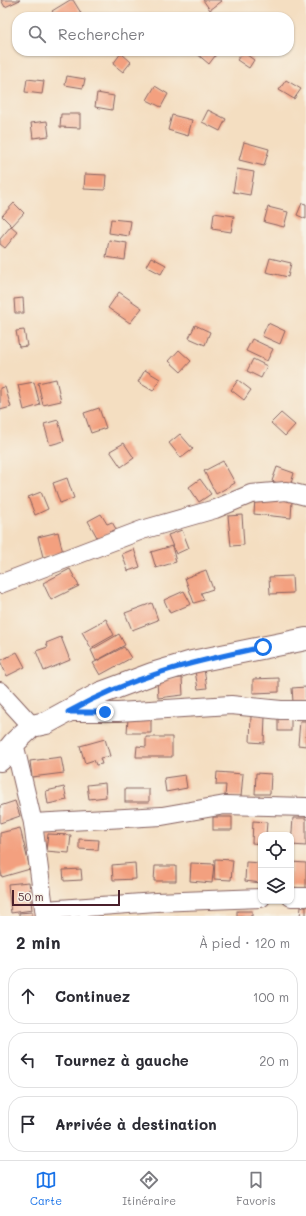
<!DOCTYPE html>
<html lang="fr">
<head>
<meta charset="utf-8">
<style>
  :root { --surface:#fff; --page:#f2f2f3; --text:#2b2b33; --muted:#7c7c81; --line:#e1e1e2; --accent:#1a73e8 }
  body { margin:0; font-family:Mali,sans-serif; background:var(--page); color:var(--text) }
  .controls { position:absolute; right:12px; bottom:12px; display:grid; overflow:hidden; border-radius:8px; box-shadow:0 1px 3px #0004 }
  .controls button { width:36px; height:36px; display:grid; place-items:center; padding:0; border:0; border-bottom:1px solid var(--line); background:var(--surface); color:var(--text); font:20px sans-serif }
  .scale { position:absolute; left:12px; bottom:10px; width:108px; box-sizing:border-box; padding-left:4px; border:2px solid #4a1f2b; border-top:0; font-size:11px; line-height:14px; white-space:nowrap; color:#4a1f2b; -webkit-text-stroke:3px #f7f3e8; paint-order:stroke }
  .stop { position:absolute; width:12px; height:12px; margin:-9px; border:3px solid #1a73e8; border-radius:50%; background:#fff }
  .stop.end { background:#1a73e8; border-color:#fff; box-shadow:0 1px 4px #0008 }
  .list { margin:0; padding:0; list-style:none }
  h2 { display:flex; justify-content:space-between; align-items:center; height:52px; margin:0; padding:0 16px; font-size:17px }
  h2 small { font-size:13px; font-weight:400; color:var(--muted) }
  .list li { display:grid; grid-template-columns:26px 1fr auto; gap:12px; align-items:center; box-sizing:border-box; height:56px; margin:0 8px 8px; padding:0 8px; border:1px solid var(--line); border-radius:16px }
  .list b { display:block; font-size:15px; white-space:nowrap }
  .list em { font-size:13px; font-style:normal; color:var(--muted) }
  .icon { flex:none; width:22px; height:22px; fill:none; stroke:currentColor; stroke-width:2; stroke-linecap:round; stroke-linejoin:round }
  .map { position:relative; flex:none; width:306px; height:916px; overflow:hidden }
  .search { position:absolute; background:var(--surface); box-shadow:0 1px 3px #0004; left:12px; right:12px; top:12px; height:44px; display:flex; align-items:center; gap:10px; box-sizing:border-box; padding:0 14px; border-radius:16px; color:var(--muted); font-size:15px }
  .sheet { height:244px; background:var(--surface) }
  nav { display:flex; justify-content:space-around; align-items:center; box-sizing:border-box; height:56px; border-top:1px solid var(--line); background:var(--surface); font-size:11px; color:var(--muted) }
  nav a { display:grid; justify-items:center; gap:2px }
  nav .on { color:var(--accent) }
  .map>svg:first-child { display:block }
</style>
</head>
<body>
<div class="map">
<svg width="306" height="916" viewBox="0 0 306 916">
  <rect width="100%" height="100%" fill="#f7f3e8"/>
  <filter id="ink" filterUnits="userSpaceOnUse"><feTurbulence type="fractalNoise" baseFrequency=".025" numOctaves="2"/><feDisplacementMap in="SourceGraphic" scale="8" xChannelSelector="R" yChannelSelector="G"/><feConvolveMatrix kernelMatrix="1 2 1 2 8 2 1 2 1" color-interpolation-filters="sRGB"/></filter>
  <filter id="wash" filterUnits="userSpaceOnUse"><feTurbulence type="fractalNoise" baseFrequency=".012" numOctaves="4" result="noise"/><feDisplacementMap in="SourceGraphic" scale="16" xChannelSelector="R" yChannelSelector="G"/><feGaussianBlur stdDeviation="0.9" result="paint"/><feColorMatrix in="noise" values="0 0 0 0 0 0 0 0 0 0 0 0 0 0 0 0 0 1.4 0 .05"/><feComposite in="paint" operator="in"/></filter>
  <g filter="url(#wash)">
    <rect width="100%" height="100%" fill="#f4dec1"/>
    <g id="blocks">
      <g fill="#f3a07f">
        <path d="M 1,0 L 20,0 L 5,7 Z"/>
        <path d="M 70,0 L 73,0 L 81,13 L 75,17 L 56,17 L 52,11 Z"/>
        <path d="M 203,0 L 221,0 L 222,1 L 210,10 Z"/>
        <path d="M 197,51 L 217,51 L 218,52 L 209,64 L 196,53 Z"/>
        <path d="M 243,52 L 254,60 L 249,68 L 237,60 Z"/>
        <path d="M 121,53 L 131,62 L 123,72 L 113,64 Z"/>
        <path d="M 67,76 L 85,79 L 83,88 L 65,85 Z"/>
        <path d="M 27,79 L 44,81 L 42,94 L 25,92 Z"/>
        <path d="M 286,80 L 301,89 L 294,99 L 279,90 Z"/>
        <path d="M 155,86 L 168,94 L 161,107 L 147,100 Z"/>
        <path d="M 97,93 L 114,96 L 112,110 L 95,107 Z"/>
        <path d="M 208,110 L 226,119 L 220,131 L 202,122 Z"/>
        <path d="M 61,114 L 80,114 L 80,128 L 60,127 Z"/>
        <path d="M 172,115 L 192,120 L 188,136 L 168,130 Z"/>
        <path d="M 47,121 L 49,136 L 33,138 L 31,123 Z"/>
        <path d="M 244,142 L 269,149 L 264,166 L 239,160 Z"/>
        <path d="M 237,169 L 254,172 L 250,195 L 233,192 Z"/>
        <path d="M 85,174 L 106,175 L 105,190 L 84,189 Z"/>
        <path d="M 14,203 L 24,213 L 12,226 L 2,216 Z"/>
        <path d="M 302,203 L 306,204 L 306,219 L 297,215 Z"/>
        <path d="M 268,207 L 288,212 L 284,227 L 264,222 Z"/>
        <path d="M 214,213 L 234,216 L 231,232 L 212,229 Z"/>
        <path d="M 111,219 L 131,221 L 129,236 L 109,233 Z"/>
        <path d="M 11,226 L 18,232 L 5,248 L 0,244 L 0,239 Z"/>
        <path d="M 109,240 L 127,243 L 125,260 L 106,257 Z"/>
        <path d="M 151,257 L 166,265 L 161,274 L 146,266 Z"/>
        <path d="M 270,258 L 291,263 L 288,277 L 266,272 Z"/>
        <path d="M 119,292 L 142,308 L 130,323 L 108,308 Z"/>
        <path d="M 23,298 L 24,313 L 15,313 L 14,299 Z"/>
        <path d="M 268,323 L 285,331 L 280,344 L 262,336 Z"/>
        <path d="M 195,325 L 210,332 L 205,345 L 189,338 Z"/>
        <path d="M 24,330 L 27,346 L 19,347 L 16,331 Z"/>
        <path d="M 252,339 L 273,349 L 267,361 L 246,351 Z"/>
        <path d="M 179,350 L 191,361 L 181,372 L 169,361 Z"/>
        <path d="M 253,359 L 267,366 L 261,378 L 247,371 Z"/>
        <path d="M 145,370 L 160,379 L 153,391 L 138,382 Z"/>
        <path d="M 56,379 L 61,401 L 43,405 L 38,383 Z"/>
        <path d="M 238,380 L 251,390 L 244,400 L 231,390 Z"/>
        <path d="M 34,382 L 40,405 L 24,410 L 18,385 Z"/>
        <path d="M 5,387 L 11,407 L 0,410 L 0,388 Z"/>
        <path d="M 99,408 L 106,428 L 91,433 L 84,413 Z"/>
        <path d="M 281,413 L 295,425 L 285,436 L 271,423 Z"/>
        <path d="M 58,420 L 64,441 L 50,445 L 44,424 Z"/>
        <path d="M 180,434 L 193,449 L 181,458 L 169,443 Z"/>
        <path d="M 124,443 L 134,458 L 121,467 L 110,451 Z"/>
        <path d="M 223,461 L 235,483 L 216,494 L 204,471 Z"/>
        <path d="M 277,467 L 294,473 L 290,487 L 272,481 Z"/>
        <path d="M 67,478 L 74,498 L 60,503 L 53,483 Z"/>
        <path d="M 200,479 L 211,494 L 199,502 L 189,487 Z"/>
        <path d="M 41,492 L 48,509 L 35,515 L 28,497 Z"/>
        <path d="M 255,498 L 292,501 L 291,518 L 254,514 Z"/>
        <path d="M 101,514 L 107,524 L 112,522 L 116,529 L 98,539 L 88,521 Z"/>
        <path d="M 242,515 L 244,545 L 231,546 L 228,516 Z"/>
        <path d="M 182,530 L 189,548 L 176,554 L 168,535 Z"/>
        <path d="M 58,532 L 63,553 L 43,557 L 38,537 Z"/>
        <path d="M 172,546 L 176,562 L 156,568 L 151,552 Z"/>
        <path d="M 134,549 L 140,567 L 128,571 L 122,554 Z"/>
        <path d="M 70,569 L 79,586 L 51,600 L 43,583 Z"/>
        <path d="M 206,570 L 213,589 L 201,593 L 204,600 L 194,603 L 185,578 Z"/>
        <path d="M 292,576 L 293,593 L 270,594 L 269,577 Z"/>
        <path d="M 184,591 L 191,604 L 170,613 L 164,600 Z"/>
        <path d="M 152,603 L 158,620 L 132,630 L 125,613 Z"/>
        <path d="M 106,619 L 114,635 L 91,648 L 82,632 Z"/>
        <path d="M 119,634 L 125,645 L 96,661 L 91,650 Z"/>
        <path d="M 61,637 L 70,660 L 44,671 L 36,651 L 48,647 L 46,643 Z"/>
        <path d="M 124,647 L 131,658 L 100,675 L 93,663 Z"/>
        <path d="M 17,652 L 25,667 L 7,676 L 0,661 Z"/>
        <path d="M 204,669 L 207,688 L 198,689 L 195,671 Z"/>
        <path d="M 182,678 L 183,695 L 158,698 L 157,680 Z"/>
        <path d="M 279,678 L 279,692 L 253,693 L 253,679 Z"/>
        <path d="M 306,687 L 306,701 L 293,702 L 292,688 Z"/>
        <path d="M 251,716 L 265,716 L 264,743 L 250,742 Z"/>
        <path d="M 128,718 L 151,718 L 151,733 L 127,733 Z"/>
        <rect x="278" y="719" width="13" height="12"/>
        <path d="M 300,721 L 306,721 L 306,746 L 298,745 Z"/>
        <path d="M 146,737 L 172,737 L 172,757 L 136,757 L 137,746 L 146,747 Z"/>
        <path d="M 105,739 L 110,756 L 100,758 L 102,764 L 96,765 L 94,760 L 85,763 L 80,746 Z"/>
        <path d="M 61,757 L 64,773 L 32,777 L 30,761 Z"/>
        <path d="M 217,772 L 243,774 L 241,797 L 225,796 L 226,785 L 216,785 Z"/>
        <path d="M 256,773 L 271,774 L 270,794 L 255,794 Z"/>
        <path d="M 185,775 L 187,788 L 166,792 L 164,778 Z"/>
        <path d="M 105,783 L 106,797 L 89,799 L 87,785 Z"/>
        <path d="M 64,787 L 67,800 L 48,804 L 46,791 Z"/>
        <rect x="125" y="789" width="24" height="13"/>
        <path d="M 15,801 L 20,816 L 0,823 L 0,806 Z"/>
        <rect x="213" y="817" width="19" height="13"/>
        <path d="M 293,818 L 306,818 L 306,846 L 291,845 Z"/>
        <path d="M 253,821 L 267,822 L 266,835 L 261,835 L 261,844 L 252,843 Z"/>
        <path d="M 20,828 L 30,869 L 2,877 L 0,868 L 0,833 Z"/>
        <path d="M 48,834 L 71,835 L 69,853 L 46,851 Z"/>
        <path d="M 79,839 L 99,840 L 98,850 L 79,849 Z"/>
        <path d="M 215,859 L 233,860 L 231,880 L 214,879 Z"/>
        <path d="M 246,862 L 261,863 L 261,883 L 245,881 Z"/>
        <path d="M 291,862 L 306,863 L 306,888 L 291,887 Z"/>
        <path d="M 135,863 L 136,879 L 113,880 L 112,865 Z"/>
        <path d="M 191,863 L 214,864 L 212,883 L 190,881 Z"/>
        <path d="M 155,866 L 176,866 L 176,881 L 154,881 Z"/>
        <path d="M 81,869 L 82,880 L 64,881 L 63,870 Z"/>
        <path d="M 29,882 L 32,910 L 11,913 L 8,884 Z"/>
        <path d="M 301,907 L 306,907 L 306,916 L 300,916 Z"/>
        <rect x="237" y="911" width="15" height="5"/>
        <path d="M 32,912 L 32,916 L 19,916 L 19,913 Z"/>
      </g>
    </g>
  </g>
  <g filter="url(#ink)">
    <use href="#blocks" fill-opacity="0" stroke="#866260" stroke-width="1"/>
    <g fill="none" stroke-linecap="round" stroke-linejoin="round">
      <g stroke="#866260" stroke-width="20">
        <g id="minor">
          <path d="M 0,584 L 142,530 L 215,509 L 251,494 L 286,491 L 306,496"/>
          <path d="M 0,691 L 32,726"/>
          <path d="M 68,712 L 118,712 L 231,705 L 281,710 L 306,710"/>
          <path d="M 14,743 L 33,823 L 45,916"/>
          <path d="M 33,823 L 162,816 L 225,805 L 306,807"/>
          <path d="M 291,897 L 306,897"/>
          <path d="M 45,910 L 156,902 L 261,898"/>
        </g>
      </g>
      <g stroke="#866260" stroke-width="24">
        <path id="tertiary" d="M 0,760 L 14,743 L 32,726 L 46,723 L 101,693 L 152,674 L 192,662 L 306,639"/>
      </g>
      <use href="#minor" stroke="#fff" stroke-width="18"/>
      <use href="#tertiary" stroke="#fff" stroke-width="22"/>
    </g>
  </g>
  <g fill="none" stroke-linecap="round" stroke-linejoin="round" filter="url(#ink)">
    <path stroke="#1a73e8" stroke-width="5" d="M 105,712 L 68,712 C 132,676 192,662 263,647"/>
  </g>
</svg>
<div class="controls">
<button><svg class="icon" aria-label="locate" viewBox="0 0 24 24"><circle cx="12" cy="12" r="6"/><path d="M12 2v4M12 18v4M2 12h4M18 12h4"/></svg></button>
<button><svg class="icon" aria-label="layers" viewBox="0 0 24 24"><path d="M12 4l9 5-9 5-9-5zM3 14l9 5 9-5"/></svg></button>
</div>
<div class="scale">50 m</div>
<div class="stop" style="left:263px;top:647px"></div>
<div class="stop end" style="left:105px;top:712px"></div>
<div class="search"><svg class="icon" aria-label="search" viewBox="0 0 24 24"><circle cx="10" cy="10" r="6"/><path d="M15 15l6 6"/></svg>Rechercher</div>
</div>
<section class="sheet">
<h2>2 min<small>À pied · 120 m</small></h2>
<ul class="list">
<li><svg class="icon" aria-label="ahead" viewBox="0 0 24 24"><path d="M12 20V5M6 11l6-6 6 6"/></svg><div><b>Continuez</b></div><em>100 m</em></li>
<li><svg class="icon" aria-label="left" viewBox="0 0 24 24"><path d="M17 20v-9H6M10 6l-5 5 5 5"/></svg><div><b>Tournez à gauche</b></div><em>20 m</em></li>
<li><svg class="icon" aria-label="arrive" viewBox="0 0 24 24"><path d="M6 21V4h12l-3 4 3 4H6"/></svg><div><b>Arrivée à destination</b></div></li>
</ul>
</section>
<nav>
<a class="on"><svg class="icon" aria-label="map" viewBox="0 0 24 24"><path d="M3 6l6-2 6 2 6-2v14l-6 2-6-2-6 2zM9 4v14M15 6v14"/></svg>Carte</a>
<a><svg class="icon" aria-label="directions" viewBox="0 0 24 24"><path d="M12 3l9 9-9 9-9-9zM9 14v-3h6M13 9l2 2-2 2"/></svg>Itinéraire</a>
<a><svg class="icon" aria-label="saved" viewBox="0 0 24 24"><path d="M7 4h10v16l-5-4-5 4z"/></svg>Favoris</a>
</nav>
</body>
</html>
